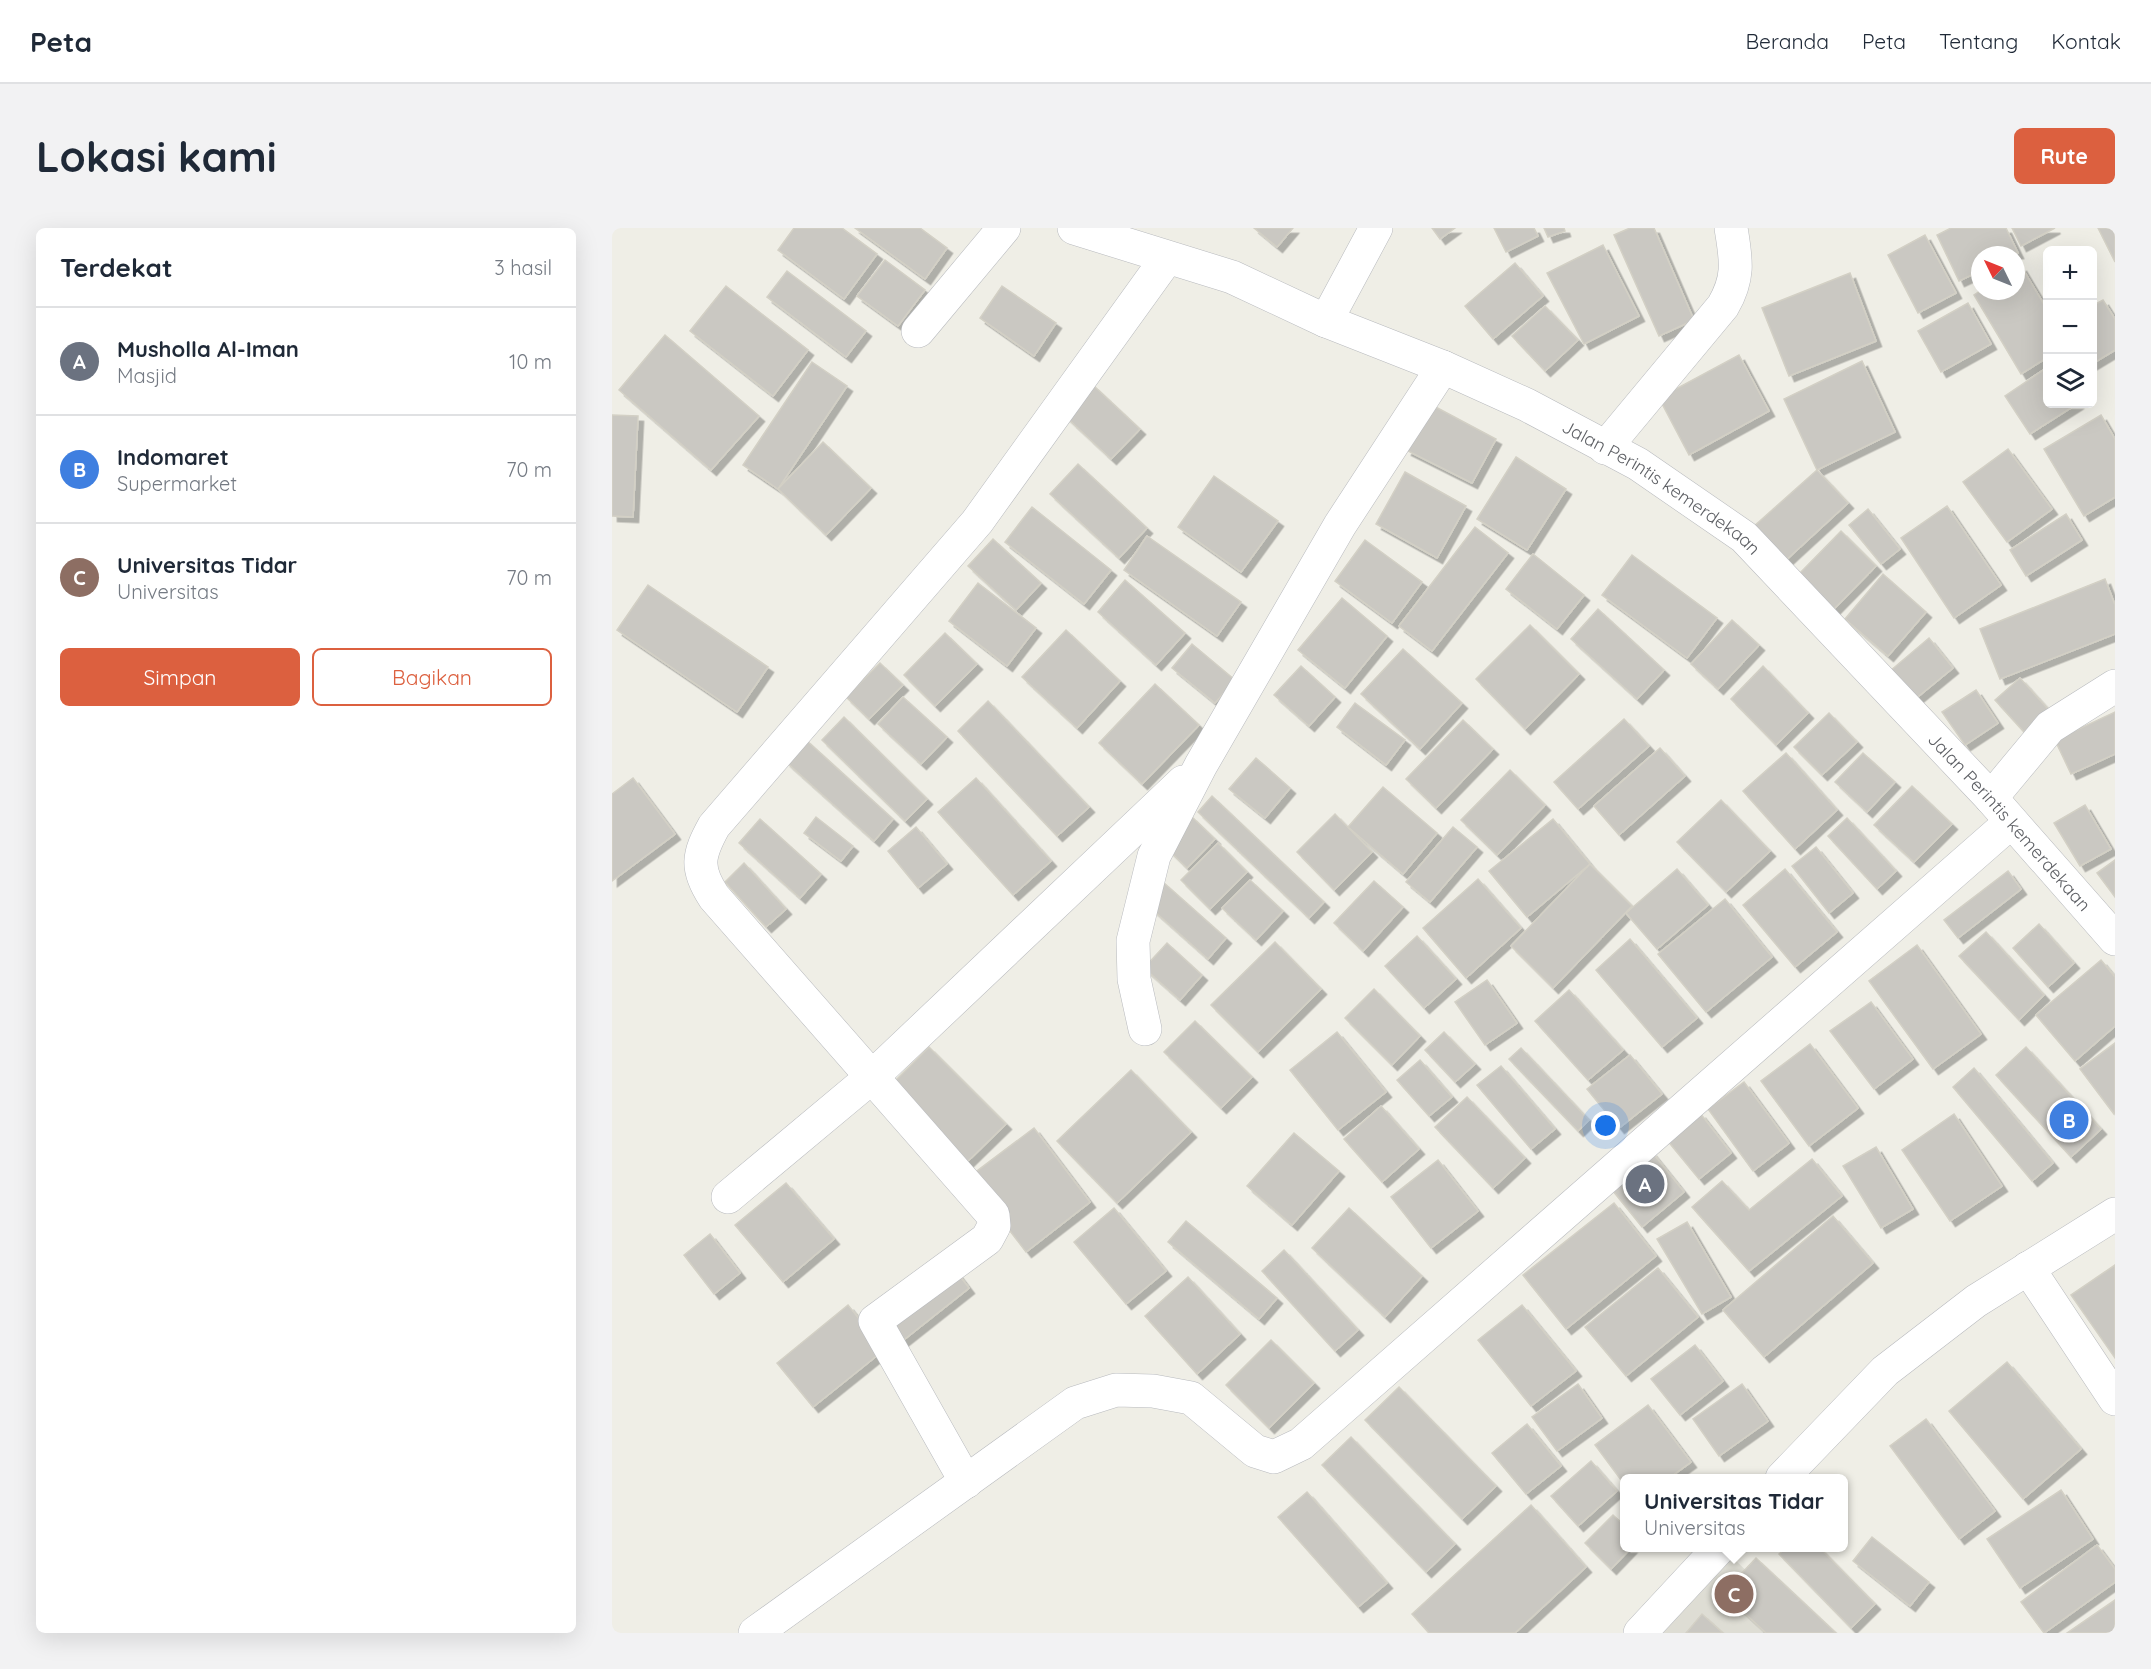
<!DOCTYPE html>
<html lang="id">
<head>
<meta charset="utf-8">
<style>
  :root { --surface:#fff; --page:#f2f2f3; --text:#1f2937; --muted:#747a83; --line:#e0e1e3; --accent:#dc603f }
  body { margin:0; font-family:Quicksand,sans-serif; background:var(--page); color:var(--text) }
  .controls { position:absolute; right:18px; top:18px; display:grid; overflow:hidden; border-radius:9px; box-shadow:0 6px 24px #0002 }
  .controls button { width:54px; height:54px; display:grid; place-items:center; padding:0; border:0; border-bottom:2px solid var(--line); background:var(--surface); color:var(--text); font:30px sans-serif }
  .compass { position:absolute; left:1359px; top:18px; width:54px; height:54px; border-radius:50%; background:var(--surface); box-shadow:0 6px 24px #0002; rotate:313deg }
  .you { position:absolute; left:994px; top:898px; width:21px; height:21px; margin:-15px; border:4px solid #fff; border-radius:50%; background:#1a73e8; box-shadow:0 0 0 9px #1a73e833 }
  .badge { display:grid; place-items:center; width:39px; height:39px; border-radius:50%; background:var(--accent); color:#fff; font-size:20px; font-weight:700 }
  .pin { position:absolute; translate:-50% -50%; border:3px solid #fff; box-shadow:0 2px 6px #0006 }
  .popup { position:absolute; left:1008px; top:1246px; width:228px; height:78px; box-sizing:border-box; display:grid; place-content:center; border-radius:9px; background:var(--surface); filter:drop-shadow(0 2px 4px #0005); font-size:20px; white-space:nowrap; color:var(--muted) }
  .popup b { font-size:22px; color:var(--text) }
  .popup::after { content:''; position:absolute; left:50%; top:100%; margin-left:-12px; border:12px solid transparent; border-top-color:var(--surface) }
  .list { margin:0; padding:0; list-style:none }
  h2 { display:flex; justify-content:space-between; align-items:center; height:78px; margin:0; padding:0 24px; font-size:26px }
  h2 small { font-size:20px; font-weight:400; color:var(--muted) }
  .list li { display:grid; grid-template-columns:39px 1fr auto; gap:18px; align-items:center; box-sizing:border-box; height:108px; padding:0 24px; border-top:2px solid var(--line) }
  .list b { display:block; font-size:22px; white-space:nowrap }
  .list p { margin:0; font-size:20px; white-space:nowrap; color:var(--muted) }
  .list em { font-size:20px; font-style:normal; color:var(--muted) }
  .actions { display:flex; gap:12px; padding:18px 24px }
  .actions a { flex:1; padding:14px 0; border:2px solid var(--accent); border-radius:9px; text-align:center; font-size:21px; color:var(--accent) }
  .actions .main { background:var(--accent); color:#fff }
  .icon { flex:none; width:33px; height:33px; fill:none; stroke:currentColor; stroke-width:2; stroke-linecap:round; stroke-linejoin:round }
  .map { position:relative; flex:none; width:1503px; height:1405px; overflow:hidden; border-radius:9px }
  header { display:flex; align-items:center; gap:36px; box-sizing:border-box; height:84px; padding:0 30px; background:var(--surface); border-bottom:2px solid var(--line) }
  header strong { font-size:28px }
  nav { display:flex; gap:33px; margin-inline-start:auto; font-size:21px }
  .intro { display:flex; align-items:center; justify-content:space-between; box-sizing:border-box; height:144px; padding:0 36px }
  h1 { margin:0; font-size:42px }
  .button { padding:15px 27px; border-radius:9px; background:var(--accent); color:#fff; font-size:21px; font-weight:700 }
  main { display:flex; gap:36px; padding:0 36px }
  aside { flex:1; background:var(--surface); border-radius:9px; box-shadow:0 6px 24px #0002 }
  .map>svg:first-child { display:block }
</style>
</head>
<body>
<header>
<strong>Peta</strong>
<nav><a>Beranda</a><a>Peta</a><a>Tentang</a><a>Kontak</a></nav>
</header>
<div class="intro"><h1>Lokasi kami</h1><a class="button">Rute</a></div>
<main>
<aside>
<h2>Terdekat<small>3 hasil</small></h2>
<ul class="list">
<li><span class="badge" style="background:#6b7280">A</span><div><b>Musholla Al-Iman</b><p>Masjid</p></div><em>10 m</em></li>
<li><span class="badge" style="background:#3f7fe0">B</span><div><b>Indomaret</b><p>Supermarket</p></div><em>70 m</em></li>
<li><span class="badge" style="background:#8d6e63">C</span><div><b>Universitas Tidar</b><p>Universitas</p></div><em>70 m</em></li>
</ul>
<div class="actions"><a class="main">Simpan</a><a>Bagikan</a></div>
</aside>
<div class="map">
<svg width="1503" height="1405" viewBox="0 0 1503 1405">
  <defs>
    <filter id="shadow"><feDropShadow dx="5.5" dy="5.5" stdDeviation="0" flood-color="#0004"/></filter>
  </defs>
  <rect width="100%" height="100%" fill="#efeee6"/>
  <path fill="#deddd4" d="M 1119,1328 L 1199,1405 L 1051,1405 Z"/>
  <g fill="#cac8c2" stroke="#d3d0c5" stroke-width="1.5" filter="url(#shadow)">
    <path d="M 182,0 L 230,0 L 265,26 L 232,71 L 166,22 Z"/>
    <path d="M 243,0 L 308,0 L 335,20 L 313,51 Z"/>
    <path d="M 642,0 L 681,0 L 665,19 Z"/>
    <path d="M 820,0 L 843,0 L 828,11 Z"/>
    <path d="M 882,0 L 922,0 L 926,8 L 894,24 Z"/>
    <path d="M 932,0 L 952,0 L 953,3 L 936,9 Z"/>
    <path d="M 1018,0 L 1042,0 L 1082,92 L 1047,108 L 1002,7 Z"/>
    <path d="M 1339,0 L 1394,0 L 1406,25 L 1368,27 L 1368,43 L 1347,53 L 1325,7 Z"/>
    <path d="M 1400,0 L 1443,0 L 1409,18 Z"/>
    <path d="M 1486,0 L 1503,0 L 1503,34 Z"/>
    <path d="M 1313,7 L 1344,65 L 1306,85 L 1276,27 Z"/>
    <path d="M 991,17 L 1027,88 L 972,116 L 935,45 Z"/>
    <path d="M 273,32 L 313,62 L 286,98 L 245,68 Z"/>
    <path d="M 903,35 L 931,68 L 881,111 L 853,78 Z"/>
    <path d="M 1409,38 L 1436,83 L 1436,129 L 1409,146 L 1362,67 L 1368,63 L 1404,63 L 1404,42 Z"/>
    <path d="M 175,43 L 254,103 L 234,129 L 155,69 Z"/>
    <path d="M 1238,45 L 1264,113 L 1177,148 L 1150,80 Z"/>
    <path d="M 114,58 L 196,122 L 161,168 L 78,103 Z"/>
    <path d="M 390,58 L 444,95 L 422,128 L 368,90 Z"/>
    <path d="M 1491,72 L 1503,91 L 1503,122 L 1480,136 L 1480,78 Z"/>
    <path d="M 1356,75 L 1379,116 L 1329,144 L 1306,103 Z"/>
    <path d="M 933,78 L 966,112 L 933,143 L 900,108 Z"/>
    <path d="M 53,107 L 147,188 L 99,242 L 7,162 Z"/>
    <path d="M 1127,127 L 1157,183 L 1077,227 L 1047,170 Z"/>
    <path d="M 1250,133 L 1283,204 L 1205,242 L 1172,171 Z"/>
    <path d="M 200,134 L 235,158 L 166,261 L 131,237 Z"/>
    <path d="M 1436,139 L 1436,176 L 1465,176 L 1418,206 L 1393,168 Z"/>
    <path d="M 481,157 L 528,201 L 499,231 L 453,188 Z"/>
    <path d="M 818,176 L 884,211 L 860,255 L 794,222 Z"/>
    <path d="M 0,187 L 26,188 L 21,289 L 0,288 Z"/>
    <path d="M 1489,187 L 1503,211 L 1503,269 L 1472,288 L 1432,221 Z"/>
    <path d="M 211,214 L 259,260 L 214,307 L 166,261 Z"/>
    <path d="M 1396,221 L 1440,281 L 1395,314 L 1351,254 Z"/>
    <path d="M 904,229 L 954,261 L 915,322 L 865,291 Z"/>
    <path d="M 466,236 L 535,300 L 507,330 L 438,266 Z"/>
    <path d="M 1205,242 L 1236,275 L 1172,334 L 1141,299 Z"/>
    <path d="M 793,244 L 854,278 L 825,330 L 764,296 Z"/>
    <path d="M 602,248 L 666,293 L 629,344 L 566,299 Z"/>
    <path d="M 1335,278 L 1389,357 L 1342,390 L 1289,310 Z"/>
    <path d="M 420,279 L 499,342 L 472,376 L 393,314 Z"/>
    <path d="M 1256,281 L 1288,321 L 1269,336 L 1237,297 Z"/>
    <path d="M 1454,286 L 1470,312 L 1414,348 L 1398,322 Z"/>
    <path d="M 863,299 L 896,325 L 820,423 L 787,398 Z"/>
    <path d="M 1229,303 L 1264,338 L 1222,381 L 1186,347 Z"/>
    <path d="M 535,308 L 629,374 L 605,408 L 512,342 Z"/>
    <path d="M 381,311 L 429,355 L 404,382 L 356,338 Z"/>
    <path d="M 753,312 L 810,354 L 780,395 L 723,353 Z"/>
    <path d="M 921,326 L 972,367 L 945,401 L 894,361 Z"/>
    <path d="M 1020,327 L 1105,390 L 1075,430 L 990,367 Z"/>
    <path d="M 1271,346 L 1314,384 L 1276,428 L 1233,391 Z"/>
    <path d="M 1493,351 L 1503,377 L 1503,406 L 1388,451 L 1368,401 Z"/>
    <path d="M 513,352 L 573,405 L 544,437 L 486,384 Z"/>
    <path d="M 366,355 L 424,400 L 395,438 L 337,393 Z"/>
    <path d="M 36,357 L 156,439 L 125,484 L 5,402 Z"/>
    <path d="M 730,370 L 775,408 L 733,460 L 686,422 Z"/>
    <path d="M 986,381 L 1052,442 L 1025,471 L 959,411 Z"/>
    <path d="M 1120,392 L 1147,417 L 1106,461 L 1079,436 Z"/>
    <path d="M 918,397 L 967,446 L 913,501 L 864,451 Z"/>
    <path d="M 454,402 L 508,453 L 465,500 L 410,449 Z"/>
    <path d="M 333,405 L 365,436 L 323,478 L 292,447 Z"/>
    <path d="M 1317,410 L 1341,440 L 1302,472 L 1278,443 Z"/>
    <path d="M 580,416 L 623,452 L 603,475 L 560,440 Z"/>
    <path d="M 791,421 L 850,475 L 808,521 L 749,466 Z"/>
    <path d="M 268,435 L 291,457 L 257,491 L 234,469 Z"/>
    <path d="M 689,438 L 723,469 L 697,498 L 662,467 Z"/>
    <path d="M 1151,438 L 1196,485 L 1164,517 L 1119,471 Z"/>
    <path d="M 1408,450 L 1437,482 L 1412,504 L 1383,472 Z"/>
    <path d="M 543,456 L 587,497 L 530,556 L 487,515 Z"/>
    <path d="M 1364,462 L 1386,495 L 1353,517 L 1330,484 Z"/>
    <path d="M 291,469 L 335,509 L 309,536 L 266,496 Z"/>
    <path d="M 376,473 L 477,579 L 445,608 L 346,503 Z"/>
    <path d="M 743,475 L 793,512 L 774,537 L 725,499 Z"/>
    <path d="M 1503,484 L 1503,526 L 1459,546 L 1443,512 Z"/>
    <path d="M 1217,485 L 1245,514 L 1210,547 L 1182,519 Z"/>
    <path d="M 232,489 L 315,571 L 293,593 L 210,512 Z"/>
    <path d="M 1012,491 L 1037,518 L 966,581 L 942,554 Z"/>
    <path d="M 851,492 L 881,521 L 824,580 L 794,551 Z"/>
    <path d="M 193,511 L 281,591 L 262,613 L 173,533 Z"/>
    <path d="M 1048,520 L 1073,548 L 1007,607 L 982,578 Z"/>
    <path d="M 1174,525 L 1225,582 L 1183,621 L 1131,563 Z"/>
    <path d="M 1251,525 L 1283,554 L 1255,584 L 1223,554 Z"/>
    <path d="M 644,530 L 678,560 L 653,590 L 617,561 Z"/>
    <path d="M 898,542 L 933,577 L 885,627 L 849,592 Z"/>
    <path d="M 21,550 L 63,606 L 0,653 L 0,566 Z"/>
    <path d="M 364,550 L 439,633 L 401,667 L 326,584 Z"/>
    <path d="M 1300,558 L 1340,596 L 1302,634 L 1262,597 Z"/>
    <path d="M 771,559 L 825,605 L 791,646 L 736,599 Z"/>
    <path d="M 600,568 L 712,674 L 697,690 L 586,584 Z"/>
    <path d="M 1109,572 L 1158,623 L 1114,664 L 1065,614 Z"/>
    <path d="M 1473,577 L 1499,621 L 1468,638 L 1442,595 Z"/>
    <path d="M 723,586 L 760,624 L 722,662 L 685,624 Z"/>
    <path d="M 579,588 L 603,611 L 575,640 L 551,617 Z"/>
    <path d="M 204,589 L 241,618 L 229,633 L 192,605 Z"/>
    <path d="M 1235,590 L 1284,643 L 1265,661 L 1216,608 Z"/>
    <path d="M 148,591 L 209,646 L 188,670 L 127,615 Z"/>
    <path d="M 941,591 L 978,636 L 915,689 L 877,643 Z"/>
    <path d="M 304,599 L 335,636 L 306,660 L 276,623 Z"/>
    <path d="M 841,599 L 865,619 L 818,674 L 794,654 Z"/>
    <path d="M 606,615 L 635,644 L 598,681 L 569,652 Z"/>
    <path d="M 1204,619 L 1241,665 L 1217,685 L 1180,638 Z"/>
    <path d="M 1503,632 L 1503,669 L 1485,645 Z"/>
    <path d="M 132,635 L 174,681 L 154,699 L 113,654 Z"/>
    <path d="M 978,636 L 1020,678 L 941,760 L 899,718 Z"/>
    <path d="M 1065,641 L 1096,677 L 1045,721 L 1014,685 Z"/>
    <path d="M 1173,641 L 1225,704 L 1183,739 L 1131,677 Z"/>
    <path d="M 1396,643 L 1409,661 L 1346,710 L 1332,692 Z"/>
    <path d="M 866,651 L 909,700 L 854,750 L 811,700 Z"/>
    <path d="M 638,652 L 671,683 L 644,712 L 610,680 Z"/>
    <path d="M 762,653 L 791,679 L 751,723 L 722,695 Z"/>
    <path d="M 551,654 L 614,710 L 596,731 L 533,675 Z"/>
    <path d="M 1113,671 L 1160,729 L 1094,784 L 1046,726 Z"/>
    <path d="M 1427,696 L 1462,735 L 1436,759 L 1401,720 Z"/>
    <path d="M 1374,704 L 1432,767 L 1407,792 L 1347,728 Z"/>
    <path d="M 805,708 L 844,751 L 812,780 L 773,738 Z"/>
    <path d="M 1018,711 L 1085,790 L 1050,819 L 984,742 Z"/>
    <path d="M 663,714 L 709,761 L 646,824 L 599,777 Z"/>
    <path d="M 555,715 L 590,747 L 568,772 L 532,740 Z"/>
    <path d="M 1305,717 L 1369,806 L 1321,841 L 1257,753 Z"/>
    <path d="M 1489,732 L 1503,749 L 1503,798 L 1463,833 L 1424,787 Z"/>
    <path d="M 875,752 L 905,795 L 873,817 L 843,774 Z"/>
    <path d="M 762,761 L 808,808 L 780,837 L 733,790 Z"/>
    <path d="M 957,762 L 1011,822 L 976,852 L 923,793 Z"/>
    <path d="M 1259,774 L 1301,831 L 1262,861 L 1218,803 Z"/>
    <path d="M 583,793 L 640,849 L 609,880 L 552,824 Z"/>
    <path d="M 725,804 L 774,864 L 726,902 L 678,842 Z"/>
    <path d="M 832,804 L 863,836 L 843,854 L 813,822 Z"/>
    <path d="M 1503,815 L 1503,885 L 1502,886 L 1468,841 Z"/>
    <path d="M 1198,816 L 1246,880 L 1197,918 L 1149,853 Z"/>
    <path d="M 317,819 L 394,896 L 353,936 L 277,859 Z"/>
    <path d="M 1414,819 L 1489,901 L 1459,929 L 1384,847 Z"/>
    <path d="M 909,820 L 977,892 L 966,903 L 897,831 Z"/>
    <path d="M 1018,827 L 1050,866 L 1007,900 L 975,861 Z"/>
    <path d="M 808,832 L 840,869 L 817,888 L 785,852 Z"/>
    <path d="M 889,838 L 943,901 L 919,921 L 865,857 Z"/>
    <path d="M 1362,840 L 1441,935 L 1420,953 L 1341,859 Z"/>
    <path d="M 519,842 L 579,904 L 505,975 L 445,913 Z"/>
    <path d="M 1132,854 L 1177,915 L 1141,943 L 1096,881 Z"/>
    <path d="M 855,869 L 913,930 L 881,960 L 823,899 Z"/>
    <path d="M 769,878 L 807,921 L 770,954 L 732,911 Z"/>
    <path d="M 1088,885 L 1119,925 L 1087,951 L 1055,912 Z"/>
    <path d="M 1342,886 L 1390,958 L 1338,993 L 1290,922 Z"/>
    <path d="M 422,900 L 478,974 L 414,1024 L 357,949 Z"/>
    <path d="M 682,905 L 727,943 L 680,997 L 635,958 Z"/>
    <path d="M 1264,919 L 1301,981 L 1269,1000 L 1231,938 Z"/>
    <path d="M 1039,923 L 1072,964 L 1030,999 L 997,958 Z"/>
    <path d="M 1200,931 L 1230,968 L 1137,1043 L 1080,979 L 1110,953 L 1137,982 Z"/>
    <path d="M 826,932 L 866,983 L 819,1020 L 779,969 Z"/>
    <path d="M 174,955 L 222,1011 L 171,1054 L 123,997 Z"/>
    <path d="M 1002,975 L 1044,1028 L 954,1101 L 911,1047 Z"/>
    <path d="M 502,980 L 554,1043 L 514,1076 L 462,1014 Z"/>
    <path d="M 737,980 L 810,1048 L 773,1089 L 700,1020 Z"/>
    <path d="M 1221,988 L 1261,1035 L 1152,1129 L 1111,1082 Z"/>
    <path d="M 574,993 L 665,1070 L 647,1091 L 556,1014 Z"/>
    <path d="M 1075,994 L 1119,1069 L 1090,1086 L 1045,1011 Z"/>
    <path d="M 98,1006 L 128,1045 L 102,1066 L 72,1027 Z"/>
    <path d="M 672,1022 L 746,1102 L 723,1123 L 650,1043 Z"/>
    <path d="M 1503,1037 L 1503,1130 L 1459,1067 Z"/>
    <path d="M 340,1038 L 357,1060 L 284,1118 L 267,1097 Z"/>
    <path d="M 1046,1040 L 1086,1089 L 1014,1148 L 973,1099 Z"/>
    <path d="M 576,1049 L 628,1106 L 585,1146 L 533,1088 Z"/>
    <path d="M 236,1077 L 272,1122 L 201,1179 L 165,1135 Z"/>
    <path d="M 910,1077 L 964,1143 L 919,1178 L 866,1112 Z"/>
    <path d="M 659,1112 L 702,1155 L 657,1200 L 614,1157 Z"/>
    <path d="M 1083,1117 L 1111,1153 L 1068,1187 L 1039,1151 Z"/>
    <path d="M 1395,1134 L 1469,1221 L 1411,1271 L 1337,1183 Z"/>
    <path d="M 966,1156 L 990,1190 L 945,1223 L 920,1189 Z"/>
    <path d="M 1130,1156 L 1156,1193 L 1107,1228 L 1081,1191 Z"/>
    <path d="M 787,1159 L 884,1258 L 850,1291 L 753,1192 Z"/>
    <path d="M 1036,1177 L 1079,1234 L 1057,1250 L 1012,1250 L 1012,1256 L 983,1217 Z"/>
    <path d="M 1314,1191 L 1383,1283 L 1347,1311 L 1278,1218 Z"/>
    <path d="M 915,1196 L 949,1238 L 914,1266 L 880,1225 Z"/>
    <path d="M 739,1209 L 843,1316 L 814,1344 L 710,1237 Z"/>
    <path d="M 979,1233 L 1005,1263 L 966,1298 L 939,1268 Z"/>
    <path d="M 1449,1262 L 1481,1311 L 1408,1360 L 1375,1311 Z"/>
    <path d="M 695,1264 L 775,1355 L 746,1379 L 666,1289 Z"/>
    <path d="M 919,1277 L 974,1339 L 903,1405 L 817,1405 L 800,1386 Z"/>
    <path d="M 1001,1287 L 1012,1297 L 1012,1320 L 1019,1320 L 999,1341 L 973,1315 Z"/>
    <path d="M 1260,1309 L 1317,1354 L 1298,1378 L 1241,1333 Z"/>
    <path d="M 1485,1317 L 1503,1341 L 1503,1354 L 1432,1405 L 1409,1374 Z"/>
    <path d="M 1174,1320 L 1208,1320 L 1263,1376 L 1239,1400 L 1167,1326 Z"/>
    <path d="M 1144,1330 L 1224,1405 L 1154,1405 L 1111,1365 Z"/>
    <path d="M 1503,1372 L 1503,1405 L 1455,1405 Z"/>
    <path d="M 1090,1386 L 1111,1405 L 1074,1405 Z"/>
  </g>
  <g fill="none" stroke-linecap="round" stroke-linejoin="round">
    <g stroke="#b8babe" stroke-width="34">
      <g id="minor">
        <path id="s1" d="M 462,0 L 620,49 L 714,93 L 831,139 L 915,177 L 1026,236 L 1132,309 L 1379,570 L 1503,711"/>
        <path d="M 714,93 L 764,0"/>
        <path d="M 306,103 L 392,0"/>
        <path d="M 993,220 L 1111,78 C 1128,49 1124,31 1119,0"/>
        <path d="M 1379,570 L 1438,499 L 1503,458"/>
        <path d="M 533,801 L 522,751 L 521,713 L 542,628 L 589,537 L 728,297 L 831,139"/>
        <path d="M 116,969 L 261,848 L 571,554"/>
        <path d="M 1416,1040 L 1503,1171"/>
        <path d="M 1170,1250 L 1273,1143 L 1364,1073 L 1503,986"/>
        <path d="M 354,1254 L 263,1093 L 375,1011 L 382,998 L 381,987 L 102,669 C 83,640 86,627 102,598 L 365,294 L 555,30"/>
        <path d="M 143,1405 L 463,1175 L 504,1162 L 541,1163 L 579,1170 L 643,1223 L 662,1229 L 689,1216 L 1399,594"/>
        <path d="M 1028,1405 L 1107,1320"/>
      </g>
    </g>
    <use href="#minor" stroke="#fff" stroke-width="33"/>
  </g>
  <g text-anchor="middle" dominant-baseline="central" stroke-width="4.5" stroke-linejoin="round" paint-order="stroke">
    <g font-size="18" fill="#5e6065" stroke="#fff">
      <text stroke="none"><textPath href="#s1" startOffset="645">Jalan Perintis kemerdekaan</textPath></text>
      <text stroke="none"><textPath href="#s1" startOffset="1131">Jalan Perintis kemerdekaan</textPath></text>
    </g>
  </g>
</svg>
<div class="controls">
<button>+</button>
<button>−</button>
<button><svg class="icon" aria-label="layers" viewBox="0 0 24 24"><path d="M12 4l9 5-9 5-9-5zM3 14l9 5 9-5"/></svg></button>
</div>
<svg class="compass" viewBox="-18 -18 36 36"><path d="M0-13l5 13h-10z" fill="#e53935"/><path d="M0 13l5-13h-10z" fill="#747a83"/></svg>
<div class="you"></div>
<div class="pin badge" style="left:1033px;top:956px;background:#6b7280">A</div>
<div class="pin badge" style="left:1457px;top:892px;background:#3f7fe0">B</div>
<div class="pin badge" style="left:1122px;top:1366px;background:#8d6e63">C</div>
<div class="popup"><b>Universitas Tidar</b>Universitas</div>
</div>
</main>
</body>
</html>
